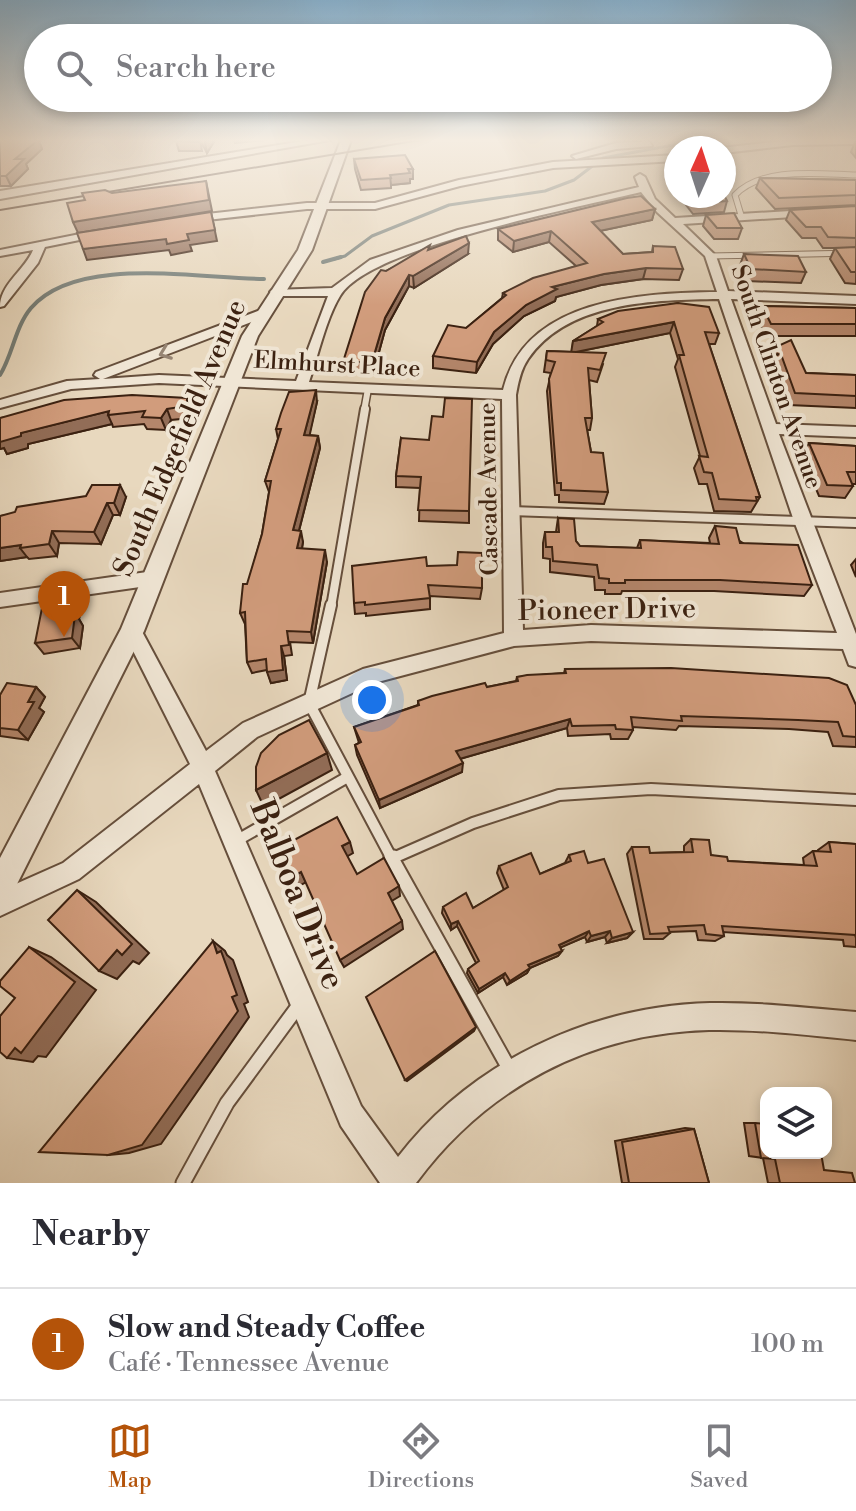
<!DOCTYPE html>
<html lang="en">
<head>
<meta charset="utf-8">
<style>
  :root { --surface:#fff; --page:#f2f2f3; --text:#2b2b33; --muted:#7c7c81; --line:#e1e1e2; --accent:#b45309 }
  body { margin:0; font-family:"Libre Bodoni",serif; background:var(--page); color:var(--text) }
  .controls { position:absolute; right:24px; bottom:24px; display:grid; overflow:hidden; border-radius:16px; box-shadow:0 4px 12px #0003 }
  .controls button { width:72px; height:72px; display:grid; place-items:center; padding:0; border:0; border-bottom:2px solid var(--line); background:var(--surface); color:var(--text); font:40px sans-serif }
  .compass { position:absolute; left:664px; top:136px; width:72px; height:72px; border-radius:50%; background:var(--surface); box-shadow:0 4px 12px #0003; rotate:3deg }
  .you { position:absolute; left:372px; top:700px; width:28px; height:28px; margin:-20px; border:6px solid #fff; border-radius:50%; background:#1a73e8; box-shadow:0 0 0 12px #1a73e833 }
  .badge { display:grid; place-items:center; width:52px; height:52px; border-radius:50%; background:var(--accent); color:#fff; font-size:26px; font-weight:700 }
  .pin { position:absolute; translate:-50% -66px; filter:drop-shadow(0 2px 4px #0008) }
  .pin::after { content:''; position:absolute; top:42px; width:28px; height:24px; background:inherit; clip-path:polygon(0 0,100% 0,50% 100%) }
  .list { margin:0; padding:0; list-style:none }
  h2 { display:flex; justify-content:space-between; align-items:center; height:104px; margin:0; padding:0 32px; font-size:34px }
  h2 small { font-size:26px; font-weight:400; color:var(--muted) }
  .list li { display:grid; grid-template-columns:52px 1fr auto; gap:24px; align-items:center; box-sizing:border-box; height:112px; padding:0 32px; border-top:2px solid var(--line) }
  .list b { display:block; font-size:30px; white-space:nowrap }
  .list p { margin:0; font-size:26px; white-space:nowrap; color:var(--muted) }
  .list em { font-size:26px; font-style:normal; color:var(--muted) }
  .icon { flex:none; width:44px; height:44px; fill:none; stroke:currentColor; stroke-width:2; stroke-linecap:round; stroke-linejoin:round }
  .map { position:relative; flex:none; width:856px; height:1183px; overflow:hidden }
  .search { position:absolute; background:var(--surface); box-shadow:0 4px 12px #0003; left:24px; right:24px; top:24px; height:88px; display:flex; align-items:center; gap:20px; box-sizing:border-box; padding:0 28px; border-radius:44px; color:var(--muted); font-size:30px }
  .sheet { height:216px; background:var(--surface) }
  nav { display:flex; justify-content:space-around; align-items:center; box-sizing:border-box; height:112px; border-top:2px solid var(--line); background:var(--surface); font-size:22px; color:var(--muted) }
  nav a { display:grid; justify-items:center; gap:4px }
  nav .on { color:var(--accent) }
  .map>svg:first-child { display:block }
</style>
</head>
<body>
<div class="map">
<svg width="856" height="1183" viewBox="0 0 856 1183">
  <rect width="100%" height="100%" fill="#e8d8be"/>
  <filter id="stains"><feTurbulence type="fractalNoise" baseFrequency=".0025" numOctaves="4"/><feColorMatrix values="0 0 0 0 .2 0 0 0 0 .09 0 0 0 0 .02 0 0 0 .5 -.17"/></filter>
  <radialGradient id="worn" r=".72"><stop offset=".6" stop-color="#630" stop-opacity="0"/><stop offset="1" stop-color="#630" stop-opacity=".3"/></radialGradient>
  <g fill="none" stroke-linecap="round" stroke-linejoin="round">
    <path stroke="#747c76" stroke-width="3" d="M 334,259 L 345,256 L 372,236 L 449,205 L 545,191 L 574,180 L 603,158 L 700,140"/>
    <g stroke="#747c76" stroke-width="4">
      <path d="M 323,262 L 341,257"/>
      <path d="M 0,375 C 13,354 15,327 31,308 C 77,254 201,279 264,279"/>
    </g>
    <g stroke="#664f3c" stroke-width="7">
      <g id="service-far4">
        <path d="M 741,215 L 735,195 C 763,166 819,174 856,175"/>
        <path d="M 710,256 L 856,253"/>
      </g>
    </g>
    <g stroke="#664f3c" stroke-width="9">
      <path id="service-far3" d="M 364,411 L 368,389"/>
    </g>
    <g stroke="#664f3c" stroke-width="12">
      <g id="service-far2">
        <path d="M 511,511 L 856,523"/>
        <path d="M 331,607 L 365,409"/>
      </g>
    </g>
    <g stroke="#664f3c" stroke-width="14">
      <g id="service-far1">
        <path d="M 331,605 L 309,703 L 392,859"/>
        <path d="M 234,842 L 346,778"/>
        <path d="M 391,859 L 473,823 L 559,795 L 651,789 L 856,800"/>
      </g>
    </g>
    <g stroke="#664f3c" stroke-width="17">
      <g id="service">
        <path d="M 391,857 L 511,1072"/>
        <path d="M 391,859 L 394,857"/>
        <path d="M 183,1183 L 227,1103 L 299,1005"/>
      </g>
    </g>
    <g stroke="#664f3c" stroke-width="4">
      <g id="minor">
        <path d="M 791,140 L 856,140 L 856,144 L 793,145 L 724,153 L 724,148 L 721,148 Z"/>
        <path d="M 649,141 L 652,146 L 616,149 L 576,159 L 572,156 L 616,143 Z"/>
        <path d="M 676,155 L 676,161 L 553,168 L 460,186 L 375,209 L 307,209 L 189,222 L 184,219 L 189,216 L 307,203 L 375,203 L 459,180 L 553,162 Z"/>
        <path d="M 640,174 L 645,177 L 655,199 L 675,218 L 856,207 L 856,213 L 683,224 L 716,256 L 728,291 L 856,296 L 856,304 L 731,299 L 776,424 L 856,427 L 856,437 L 779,434 L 856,634 L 856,667 L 849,665 L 843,649 L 591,641 L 514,646 L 374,683 L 257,737 L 215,771 L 361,1106 L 398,1157 C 471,1062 590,1006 710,1003 C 759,1002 807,1008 856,1012 L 856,1040 C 807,1035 758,1029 709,1030 C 590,1033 487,1087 416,1183 L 380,1183 L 341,1126 L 199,784 L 79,879 L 0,916 L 0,891 L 63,863 L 190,764 L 123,631 L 125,626 L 132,623 L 139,626 L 206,751 L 243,723 L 363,669 L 504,633 L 502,399 L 159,383 L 71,389 L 0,408 L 0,400 L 67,381 L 100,379 L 94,375 L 96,372 L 263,309 L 267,310 L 267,316 L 103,379 L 159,375 L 296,381 L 328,296 L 276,296 L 270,292 L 272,290 L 332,288 L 370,260 L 458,230 L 639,187 L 635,177 ZM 641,192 L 657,212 L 705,256 L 717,292 C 639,293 525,299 503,390 L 309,382 C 318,356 326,319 340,296 C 368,247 582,207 641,192 ZM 719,299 L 794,521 L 837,633 L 591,625 L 523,630 L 516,395 C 518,383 521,369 528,359 C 568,301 655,300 719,299 Z"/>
        <path d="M 100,230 L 105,233 L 104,235 L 45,247 L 38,263 L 4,306 L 0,307 C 0,284 25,270 33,250 L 0,256 L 0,250 Z"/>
        <path d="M 154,571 L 163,578 L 154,585 L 0,607 L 0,593 Z"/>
      </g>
    </g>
    <g stroke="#664f3c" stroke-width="4">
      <g id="tertiary">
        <path d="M 309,140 L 330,140 L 0,199 L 0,191 Z"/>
        <path d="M 341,140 L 351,140 L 312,250 L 258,336 L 144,631 L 10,898 L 0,903 L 0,858 L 121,629 L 242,336 L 298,250 Z"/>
      </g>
    </g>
    <use href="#service-far4" stroke="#f0e6d5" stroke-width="5"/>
    <use href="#service-far3" stroke="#f0e6d5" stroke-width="6"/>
    <use href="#service-far2" stroke="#f0e6d5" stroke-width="8"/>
    <use href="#service-far1" stroke="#f0e6d5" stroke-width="10"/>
    <use href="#service" stroke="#f0e6d5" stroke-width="13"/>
    <use href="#minor" fill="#f0e6d5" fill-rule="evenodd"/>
    <use href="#tertiary" fill="#f0e6d5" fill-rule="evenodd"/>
    <path stroke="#3b2111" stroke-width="2" d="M 0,210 L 420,140"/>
  </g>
  <g fill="#b4866b" stroke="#3b2111" stroke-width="2">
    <path d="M 0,140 L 42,140 L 39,141 L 42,149 L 26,164 L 28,169 L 11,186 L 0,186 Z"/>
    <path d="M 177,140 L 215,140 L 207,153 L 200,140 L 202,151 L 179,151 L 176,141 Z"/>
    <path d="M 855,142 L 856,142 L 856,158 L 851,152 Z"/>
    <path d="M 354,159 L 413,179 L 410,179 L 410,183 L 391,185 L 391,188 L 361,190 L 355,169 Z"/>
    <path d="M 676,167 L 676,191 L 671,178 L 674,168 Z"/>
    <path d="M 760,178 L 856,180 L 856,205 L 775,209 L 756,188 Z"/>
    <path d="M 679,196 L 724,196 L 727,201 L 724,212 L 693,214 Z"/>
    <path d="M 856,206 L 856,284 L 845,283 L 830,259 L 835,248 L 823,248 L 816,238 L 802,238 L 786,220 L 790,210 Z"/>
    <path d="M 655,209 L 652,220 L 600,231 L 623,254 L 652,252 L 653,246 L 683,269 L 679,280 L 643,279 L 601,285 L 556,297 L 555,301 L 524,316 L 493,344 L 476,373 L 433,368 L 433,356 L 502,298 L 503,293 L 576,266 L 549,242 L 513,252 L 498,240 L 498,229 Z"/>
    <path d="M 706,215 L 742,228 L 738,239 L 714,239 L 703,226 Z"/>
    <path d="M 430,249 L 468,254 L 414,288 L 409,286 L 385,330 L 373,374 L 344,374 L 343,362 L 386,271 Z"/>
    <path d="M 744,254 L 806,272 L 801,283 L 747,281 L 740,265 Z"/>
    <path d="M 678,303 L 719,333 L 715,344 L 709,344 L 760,497 L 751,512 L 714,511 L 707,484 L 699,484 L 694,468 L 700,456 L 675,367 L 678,359 L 670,333 L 576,352 L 603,364 L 597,382 L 589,380 L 592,418 L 590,430 L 587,430 L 591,452 L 608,492 L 604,504 L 559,502 L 559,495 L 555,495 L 547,391 L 551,373 L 544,372 L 547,351 L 572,352 L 573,341 L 597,326 L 598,319 Z"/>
    <path d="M 762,306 L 856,308 L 856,336 L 766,336 L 757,318 Z"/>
    <path d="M 778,346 L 806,373 L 856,375 L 856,408 L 789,405 L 773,358 Z"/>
    <path d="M 187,398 L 191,410 L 191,418 L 171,420 L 166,430 L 147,429 L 144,424 L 113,427 L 112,424 L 28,444 L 28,448 L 7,454 L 4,448 L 0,449 L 0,418 Z"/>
    <path d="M 317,402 L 309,435 L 318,436 L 320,448 L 299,531 L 303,542 L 302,548 L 327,562 L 313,643 L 290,642 L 292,655 L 284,656 L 287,680 L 271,683 L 267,670 L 252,673 L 247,662 L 245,624 L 240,613 L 262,534 L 269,492 L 265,481 L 278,439 L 276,429 Z"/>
    <path d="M 401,438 L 469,511 L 469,523 L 419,521 L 420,488 L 396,487 L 396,476 Z"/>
    <path d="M 809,443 L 856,446 L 856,484 L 852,484 L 853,486 L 845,498 L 819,496 L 802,455 Z"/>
    <path d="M 126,497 L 120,515 L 113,515 L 101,544 L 59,543 L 57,556 L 29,559 L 27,557 L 0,561 L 0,516 Z"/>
    <path d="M 558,518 L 580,546 L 637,548 L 640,540 L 710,543 L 709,538 L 715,526 L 812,585 L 804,596 L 714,591 L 622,591 L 621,594 L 605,594 L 605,590 L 595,590 L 594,577 L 550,572 L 550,559 L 543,558 L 543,543 L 545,532 L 556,532 Z"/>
    <path d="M 856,559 L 856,577 L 851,565 Z"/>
    <path d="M 427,566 L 482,588 L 480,599 L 430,596 L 430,609 L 366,616 L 366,613 L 355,614 L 354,603 Z"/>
    <path d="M 80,614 L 79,619 L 83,626 L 80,648 L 44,654 L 35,643 Z"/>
    <path d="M 565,669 L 856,705 L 856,747 L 833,746 L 828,732 L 789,729 L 679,726 L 676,730 L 633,727 L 633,730 L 628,739 L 611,739 L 610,734 L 568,736 L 567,728 L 460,759 L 462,772 L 380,808 L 357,755 L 355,745 L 359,743 L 354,727 L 418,705 L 418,701 L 516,681 L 517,677 L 564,673 Z"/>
    <path d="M 36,687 L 45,697 L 39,708 L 44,712 L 28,740 L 0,736 L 0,695 Z"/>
    <path d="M 691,839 L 711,855 L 728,861 L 804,865 L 803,858 L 813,851 L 818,851 L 818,850 L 829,842 L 856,844 L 856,947 L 844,946 L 843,940 L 723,932 L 724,936 L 715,941 L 698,940 L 696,931 L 669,932 L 670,933 L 663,939 L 644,939 L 627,854 L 632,847 L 650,853 L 684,852 L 684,846 Z"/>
    <path d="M 569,855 L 588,863 L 633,932 L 627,938 L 607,943 L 605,937 L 587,942 L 585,937 L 560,947 L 562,951 L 558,956 L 530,968 L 527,973 L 507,985 L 503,977 L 478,993 L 467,973 L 468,969 L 476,963 L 457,926 L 451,930 L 442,913 L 443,907 L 473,908 L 504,890 L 497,873 L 499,866 L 540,874 L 565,863 Z"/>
    <path d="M 744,1123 L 755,1123 L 824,1170 L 855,1183 L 768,1183 L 763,1158 L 749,1156 Z"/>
    <path d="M 685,1128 L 694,1129 L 709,1183 L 622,1183 L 615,1141 Z"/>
  </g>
  <g fill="#926d57" stroke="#3b2111" stroke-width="2">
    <path d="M 26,140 L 42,140 L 39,141 L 42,149 L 26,164 L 28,169 L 11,186 L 6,176 Z"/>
    <path d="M 207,140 L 215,140 L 207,153 L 205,143 Z"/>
    <path d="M 234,140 L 267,140 L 235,143 Z"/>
    <path d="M 408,169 L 413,169 L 413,179 L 410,179 L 410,183 L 391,185 L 390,175 Z"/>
    <path d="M 206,181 L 212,211 L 78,233 L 73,222 Z"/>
    <path d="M 655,209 L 652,220 L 590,233 L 592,222 Z"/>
    <path d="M 211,212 L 217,241 L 190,245 L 192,251 L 171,255 L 169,250 L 87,260 L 83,249 L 187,234 Z"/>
    <path d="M 551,231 L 549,242 L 513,252 L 514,241 Z"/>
    <path d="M 469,243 L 468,254 L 414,288 L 413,276 Z"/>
    <path d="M 646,268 L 643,279 L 601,285 L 556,297 L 555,301 L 524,316 L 493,344 L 476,373 L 477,362 L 494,332 L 526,305 L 552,287 L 604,274 Z"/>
    <path d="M 409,275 L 409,286 L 385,330 L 373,374 L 372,362 L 385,318 Z"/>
    <path d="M 674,322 L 670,333 L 571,353 L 573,341 Z"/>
    <path d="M 316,390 L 317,402 L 307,447 L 304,435 Z"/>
    <path d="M 187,398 L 191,410 L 191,418 L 187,406 Z"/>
    <path d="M 167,409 L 171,420 L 166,430 L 161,418 Z"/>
    <path d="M 109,411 L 108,415 L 112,424 L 28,444 L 28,448 L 7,454 L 4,448 L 0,449 L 0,438 Z"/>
    <path d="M 318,436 L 320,448 L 296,542 L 293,530 Z"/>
    <path d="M 120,485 L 126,497 L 120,515 L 114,503 Z"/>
    <path d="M 107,503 L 113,515 L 101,544 L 94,532 Z"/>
    <path d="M 52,531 L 59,543 L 57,556 L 49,544 Z"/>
    <path d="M 301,531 L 303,542 L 300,559 L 297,548 Z"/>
    <path d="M 21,545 L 20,548 L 27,557 L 0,561 L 0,548 Z"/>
    <path d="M 325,550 L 327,562 L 313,643 L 311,632 Z"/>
    <path d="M 72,603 L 80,614 L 79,619 L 83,626 L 80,648 L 72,638 L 70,616 Z"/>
    <path d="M 281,646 L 284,656 L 287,680 L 271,683 L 267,672 Z"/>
    <path d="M 36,687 L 45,697 L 39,708 L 44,712 L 28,740 L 18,730 L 28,702 Z"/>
    <path d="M 570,719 L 567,728 L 456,760 L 456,751 Z"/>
    <path d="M 327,753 L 332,770 L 264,807 L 256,790 Z"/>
    <path d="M 463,763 L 462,772 L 380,808 L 379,800 Z"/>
    <path d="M 350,842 L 353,853 L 346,857 L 342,846 Z"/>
    <path d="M 301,872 L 306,882 L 299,886 L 294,876 Z"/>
    <path d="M 399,886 L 400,896 L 390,902 L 388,893 Z"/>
    <path d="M 77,890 L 96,902 L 149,953 L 139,964 L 133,961 L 117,979 L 99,971 L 117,950 Z"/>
    <path d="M 402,921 L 403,929 L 344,967 L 340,960 Z"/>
    <path d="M 458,921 L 457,926 L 451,930 L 451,924 Z"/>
    <path d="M 589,931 L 585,937 L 555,950 L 559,945 Z"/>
    <path d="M 610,931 L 605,937 L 587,942 L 591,936 Z"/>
    <path d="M 633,932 L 627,938 L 607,943 L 612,938 Z"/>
    <path d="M 213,941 L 225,951 L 227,955 L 233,960 L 248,1002 L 244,1004 L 249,1017 L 161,1144 L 129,1153 L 108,1155 L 217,953 Z"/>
    <path d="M 29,947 L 51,957 L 96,990 L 46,1057 L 38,1056 L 33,1062 L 7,1058 Z"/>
    <path d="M 562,951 L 558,956 L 525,970 L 528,965 Z"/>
    <path d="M 530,968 L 527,973 L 507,985 L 510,981 Z"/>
    <path d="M 505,973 L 503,977 L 478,993 L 479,989 Z"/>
    <path d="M 476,1027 L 474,1031 L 407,1081 L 405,1080 Z"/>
  </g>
  <g fill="#d19c7c" stroke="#3b2111" stroke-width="2">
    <path d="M 0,140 L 38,140 L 15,159 L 24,159 L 6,176 L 0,176 Z"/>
    <path d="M 177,140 L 199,140 L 199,142 L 176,141 Z"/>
    <path d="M 405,155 L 413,169 L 408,169 L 410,173 L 390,175 L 391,178 L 361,180 L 354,159 Z"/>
    <path d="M 760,178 L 856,180 L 856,195 L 779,198 Z"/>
    <path d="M 206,181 L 209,200 L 73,222 L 67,203 L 85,200 L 82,193 L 105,190 L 112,193 Z"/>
    <path d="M 724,195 L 727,201 L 697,203 L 691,196 Z"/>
    <path d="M 641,196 L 655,209 L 592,222 L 623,254 L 653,252 L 653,246 L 675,247 L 683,269 L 646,268 L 604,274 L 552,287 L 557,289 L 526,305 L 494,332 L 477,362 L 433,356 L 448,325 L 466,328 L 506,295 L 503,293 L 533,278 L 587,263 L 551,231 L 514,241 L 498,229 L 627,198 Z"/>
    <path d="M 856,206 L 856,238 L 828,237 L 821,227 L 806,227 L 790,210 Z"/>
    <path d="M 211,212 L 215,230 L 187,234 L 189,240 L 167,244 L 166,239 L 83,249 L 77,233 Z"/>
    <path d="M 734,213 L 742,228 L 717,228 L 706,215 Z"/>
    <path d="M 466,236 L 469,243 L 413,276 L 409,275 L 385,318 L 372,362 L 343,362 L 365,292 L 381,270 L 386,271 L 430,245 L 428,250 Z"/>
    <path d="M 856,247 L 856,272 L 851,272 L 835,248 Z"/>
    <path d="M 744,254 L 798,256 L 806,272 L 751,269 Z"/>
    <path d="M 678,303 L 709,307 L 719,333 L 705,332 L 760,497 L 756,497 L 757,501 L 719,499 L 712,473 L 704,472 L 699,456 L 708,457 L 679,355 L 684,355 L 674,322 L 573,341 L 603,322 L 598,319 L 618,311 Z"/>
    <path d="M 762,306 L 856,308 L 856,324 L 771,324 Z"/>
    <path d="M 791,340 L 806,373 L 856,375 L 856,396 L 795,393 L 778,346 Z"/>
    <path d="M 547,351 L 606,353 L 600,370 L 588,368 L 592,418 L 585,418 L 591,452 L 603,453 L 608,492 L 561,490 L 561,483 L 557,483 L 549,379 L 555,362 L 546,360 Z"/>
    <path d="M 316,390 L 304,435 L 318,436 L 293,530 L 301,531 L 297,548 L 325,550 L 311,632 L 287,631 L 289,645 L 281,646 L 283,670 L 267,672 L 266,659 L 247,662 L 245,612 L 240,613 L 243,584 L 247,584 L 262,534 L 271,481 L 265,481 L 281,429 L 276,429 L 281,413 L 289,392 Z"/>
    <path d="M 132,395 L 187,398 L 187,406 L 167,409 L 161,418 L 142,417 L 145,411 L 108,415 L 109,411 L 21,433 L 21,436 L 0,442 L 0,418 L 64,400 Z"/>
    <path d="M 445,398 L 472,399 L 469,511 L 418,510 L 421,477 L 396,476 L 401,438 L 429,440 L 432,416 L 443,417 Z"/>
    <path d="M 809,443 L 856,446 L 856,472 L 847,472 L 853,486 L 827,485 Z"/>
    <path d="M 92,485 L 120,485 L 114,503 L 107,503 L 94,532 L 52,531 L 49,544 L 20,548 L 21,545 L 0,548 L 0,516 L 15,512 L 17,507 L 86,496 Z"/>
    <path d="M 558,518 L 574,519 L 576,541 L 580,546 L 641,548 L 640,540 L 719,544 L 715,526 L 736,528 L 740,543 L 798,545 L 812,585 L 720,580 L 625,580 L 625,583 L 609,583 L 609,579 L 599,578 L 597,565 L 553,561 L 552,547 L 546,547 L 545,532 L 559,532 Z"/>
    <path d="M 458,552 L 482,553 L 482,588 L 428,585 L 430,598 L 365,605 L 365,602 L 354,603 L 352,566 L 426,557 L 427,566 L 457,565 Z"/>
    <path d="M 72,603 L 70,616 L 75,615 L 72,638 L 35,643 L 42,608 Z"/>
    <path d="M 671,668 L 829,678 L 847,685 L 856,705 L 856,737 L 843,736 L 838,722 L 798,720 L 681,716 L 682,721 L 631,717 L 633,730 L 616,729 L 615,725 L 572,726 L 570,719 L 456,751 L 463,763 L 379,800 L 355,745 L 361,742 L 354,727 L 419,705 L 418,701 L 432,696 L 485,683 L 487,687 L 518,681 L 517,677 L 527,675 L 566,673 L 565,669 Z"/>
    <path d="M 7,683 L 36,687 L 28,702 L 34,702 L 18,730 L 0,728 L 0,695 Z"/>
    <path d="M 309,720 L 327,753 L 256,790 L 256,767 L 261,753 L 279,735 Z"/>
    <path d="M 337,817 L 350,842 L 342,846 L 357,874 L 384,858 L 399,886 L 388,893 L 402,921 L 340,960 L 301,872 L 294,876 L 281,847 Z"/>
    <path d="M 691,839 L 709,840 L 711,855 L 727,857 L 728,861 L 817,866 L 813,851 L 831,852 L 829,842 L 856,844 L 856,938 L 855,935 L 722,926 L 724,936 L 706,934 L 704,925 L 668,927 L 670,933 L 650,934 L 632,847 L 649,847 L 650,853 L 693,852 Z"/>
    <path d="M 584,851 L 588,863 L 604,859 L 633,932 L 612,938 L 610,931 L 591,936 L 589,931 L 559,945 L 562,951 L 528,965 L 530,968 L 510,981 L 505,973 L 479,989 L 468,969 L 479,961 L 458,921 L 451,924 L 443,907 L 466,893 L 473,908 L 508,887 L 499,866 L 531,853 L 540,874 L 571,861 L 569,855 Z"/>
    <path d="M 77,890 L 132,944 L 122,955 L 117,950 L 99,971 L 48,920 Z"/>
    <path d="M 213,941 L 217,953 L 221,951 L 237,995 L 232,997 L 238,1011 L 142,1145 L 108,1155 L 39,1152 Z"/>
    <path d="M 29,947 L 75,982 L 21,1053 L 15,1048 L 7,1058 L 0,1052 L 0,1016 L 15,998 L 0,986 L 0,981 Z"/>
    <path d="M 435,951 L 476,1027 L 405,1080 L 366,997 Z"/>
    <path d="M 755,1123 L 766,1124 L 766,1153 L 821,1153 L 824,1170 L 852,1173 L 855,1183 L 780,1183 L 775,1159 L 761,1158 Z"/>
    <path d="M 694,1129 L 709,1183 L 629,1183 L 622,1142 Z"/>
  </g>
  <defs><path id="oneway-chevron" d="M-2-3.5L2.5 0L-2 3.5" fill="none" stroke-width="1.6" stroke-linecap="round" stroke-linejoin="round" transform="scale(2)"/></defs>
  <use stroke="#968473" href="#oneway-chevron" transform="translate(165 353) rotate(159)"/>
  <linearGradient id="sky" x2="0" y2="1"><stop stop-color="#89b6d6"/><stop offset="0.46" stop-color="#f5ede2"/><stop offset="1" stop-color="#f5ede2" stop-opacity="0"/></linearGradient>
  <rect width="856" height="305" fill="url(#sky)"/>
  <g text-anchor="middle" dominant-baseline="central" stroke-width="8" stroke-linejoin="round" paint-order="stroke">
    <g font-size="24" fill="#3b2111" stroke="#f0e6d5">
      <text transform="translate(337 365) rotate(3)">Elmhurst Place</text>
      <text transform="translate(776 377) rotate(71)">South Clinton Avenue</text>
      <text transform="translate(489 489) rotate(-91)">Cascade Avenue</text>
    </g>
    <g font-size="28" fill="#3b2111" stroke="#f0e6d5">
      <text transform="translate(180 438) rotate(-67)">South Edgefield Avenue</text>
      <text transform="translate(607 610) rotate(-1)">Pioneer Drive</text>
    </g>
    <g font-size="34" fill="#3b2111" stroke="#f0e6d5">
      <text transform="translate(297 895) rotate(68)">Balboa Drive</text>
    </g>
  </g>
  <rect width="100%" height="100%" filter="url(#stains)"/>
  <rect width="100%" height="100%" fill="url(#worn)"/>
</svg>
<div class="controls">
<button><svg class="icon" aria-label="layers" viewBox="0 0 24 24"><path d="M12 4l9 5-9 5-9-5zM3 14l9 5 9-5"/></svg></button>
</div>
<svg class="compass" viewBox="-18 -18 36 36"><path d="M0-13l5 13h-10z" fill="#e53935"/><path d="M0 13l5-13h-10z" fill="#7c7c81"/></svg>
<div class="you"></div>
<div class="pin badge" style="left:64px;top:637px">1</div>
<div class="search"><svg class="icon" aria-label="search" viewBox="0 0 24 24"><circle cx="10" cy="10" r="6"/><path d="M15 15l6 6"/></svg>Search here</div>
</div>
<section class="sheet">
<h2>Nearby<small></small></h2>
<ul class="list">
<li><span class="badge">1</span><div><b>Slow and Steady Coffee</b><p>Café · Tennessee Avenue</p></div><em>100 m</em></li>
</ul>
</section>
<nav>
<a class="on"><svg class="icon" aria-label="map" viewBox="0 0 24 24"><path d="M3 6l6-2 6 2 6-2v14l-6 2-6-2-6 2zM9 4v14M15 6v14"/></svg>Map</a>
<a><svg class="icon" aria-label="directions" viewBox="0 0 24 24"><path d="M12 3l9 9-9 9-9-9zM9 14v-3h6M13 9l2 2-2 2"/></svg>Directions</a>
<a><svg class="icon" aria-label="saved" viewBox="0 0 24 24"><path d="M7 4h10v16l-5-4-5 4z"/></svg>Saved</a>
</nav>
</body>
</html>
